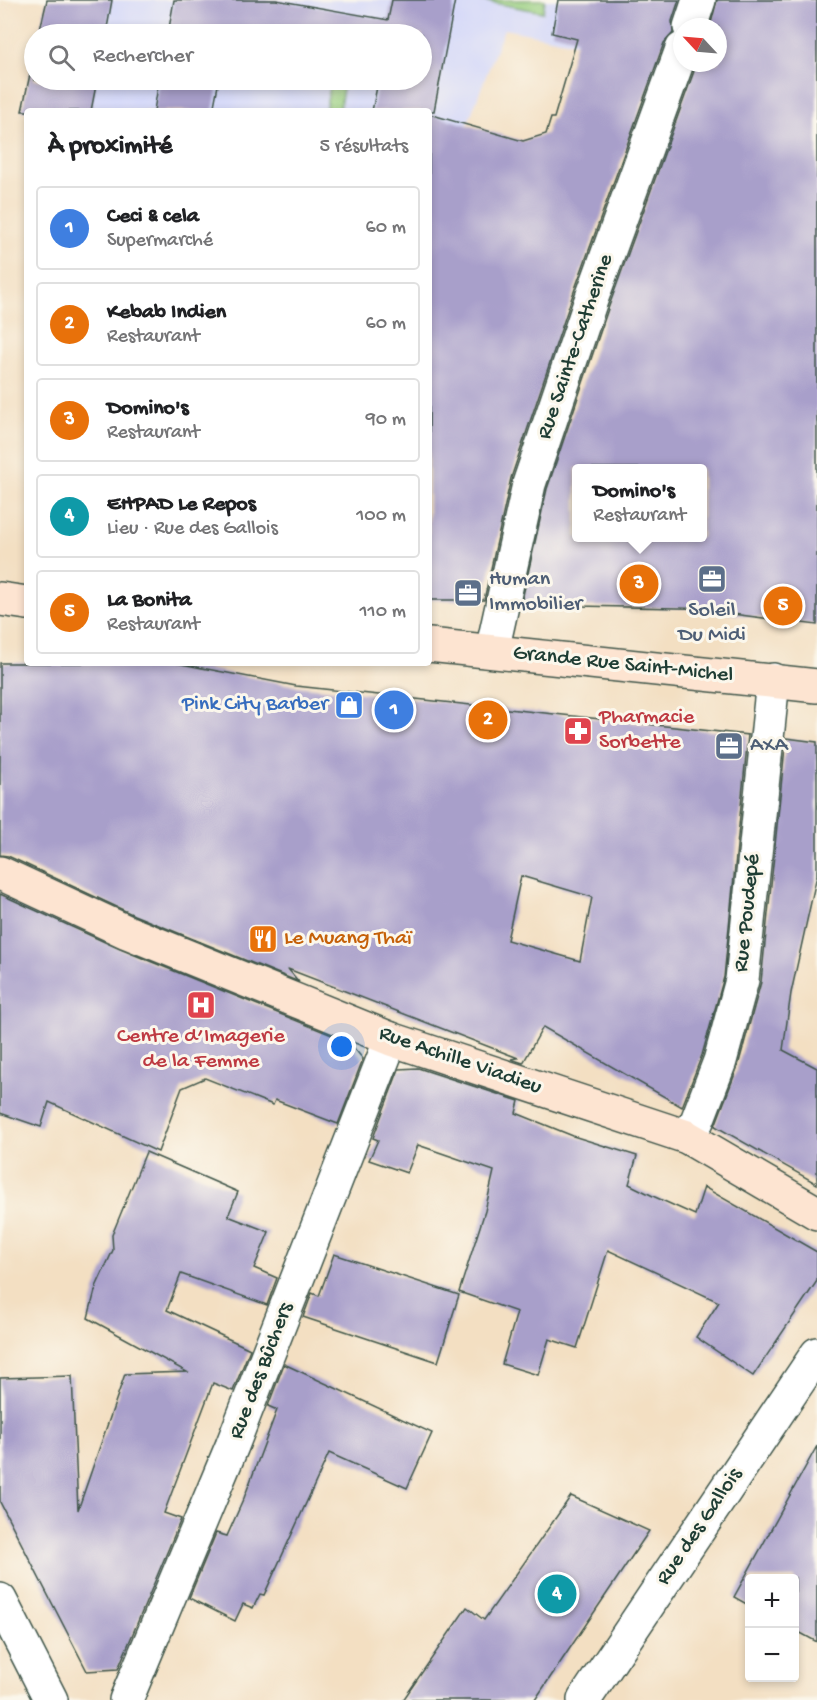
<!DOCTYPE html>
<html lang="fr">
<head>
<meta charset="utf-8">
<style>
  :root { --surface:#fff; --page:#f6f6f6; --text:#202124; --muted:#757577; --line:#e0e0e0; --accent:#c8321e }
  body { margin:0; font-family:"Gochi Hand",sans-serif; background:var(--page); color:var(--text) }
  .controls { position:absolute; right:18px; bottom:18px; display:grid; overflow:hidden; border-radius:6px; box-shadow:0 3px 9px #0003 }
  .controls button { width:54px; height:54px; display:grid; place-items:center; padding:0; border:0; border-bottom:2px solid var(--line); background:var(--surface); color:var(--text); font:30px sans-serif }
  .compass { position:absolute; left:673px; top:18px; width:54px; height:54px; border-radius:50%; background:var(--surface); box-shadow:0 3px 9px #0003; rotate:296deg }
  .you { position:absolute; left:342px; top:1047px; width:21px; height:21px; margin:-15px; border:4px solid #fff; border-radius:50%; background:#1a73e8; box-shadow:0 0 0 9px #1a73e833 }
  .badge { display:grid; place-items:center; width:39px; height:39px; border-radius:50%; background:var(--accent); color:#fff; font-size:20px; font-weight:700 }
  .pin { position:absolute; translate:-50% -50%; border:3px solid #fff; box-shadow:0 2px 6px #0006 }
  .popup { position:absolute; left:572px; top:464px; width:135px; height:78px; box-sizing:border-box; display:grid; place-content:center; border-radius:6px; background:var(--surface); filter:drop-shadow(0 2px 4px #0005); font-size:20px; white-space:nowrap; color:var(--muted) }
  .popup b { font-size:22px; color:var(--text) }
  .popup::after { content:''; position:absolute; left:50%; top:100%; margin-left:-12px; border:12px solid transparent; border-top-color:var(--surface) }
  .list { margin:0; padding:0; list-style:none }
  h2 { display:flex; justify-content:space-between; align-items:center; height:78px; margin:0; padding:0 24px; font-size:26px }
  h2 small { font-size:20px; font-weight:400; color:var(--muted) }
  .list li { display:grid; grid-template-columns:39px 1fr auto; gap:18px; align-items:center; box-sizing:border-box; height:84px; margin:0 12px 12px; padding:0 12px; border:2px solid var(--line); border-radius:6px }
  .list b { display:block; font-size:22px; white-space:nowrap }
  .list p { margin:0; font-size:20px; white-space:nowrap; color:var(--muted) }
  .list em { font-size:20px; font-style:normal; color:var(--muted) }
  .icon { flex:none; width:33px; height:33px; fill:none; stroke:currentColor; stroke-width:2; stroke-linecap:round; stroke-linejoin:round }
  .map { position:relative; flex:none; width:817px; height:1700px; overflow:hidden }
  .search { position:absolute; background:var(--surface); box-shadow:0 3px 9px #0003; left:24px; top:24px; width:408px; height:66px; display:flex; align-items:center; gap:15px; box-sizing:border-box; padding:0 21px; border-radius:33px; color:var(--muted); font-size:22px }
  .panel { position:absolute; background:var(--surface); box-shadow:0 3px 9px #0003; left:24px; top:108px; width:408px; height:558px; border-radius:6px }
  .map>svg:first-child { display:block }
</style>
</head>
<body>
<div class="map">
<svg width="817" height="1700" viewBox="0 0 817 1700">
  <rect width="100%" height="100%" fill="#fbf7ec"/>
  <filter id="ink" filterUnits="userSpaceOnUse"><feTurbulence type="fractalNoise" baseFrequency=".0167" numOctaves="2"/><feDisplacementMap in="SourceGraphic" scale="12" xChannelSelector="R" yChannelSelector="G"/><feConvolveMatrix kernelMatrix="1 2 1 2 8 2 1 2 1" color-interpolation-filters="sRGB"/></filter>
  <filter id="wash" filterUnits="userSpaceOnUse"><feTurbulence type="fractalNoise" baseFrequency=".008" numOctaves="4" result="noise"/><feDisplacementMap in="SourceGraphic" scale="24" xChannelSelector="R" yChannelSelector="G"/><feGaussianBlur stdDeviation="1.35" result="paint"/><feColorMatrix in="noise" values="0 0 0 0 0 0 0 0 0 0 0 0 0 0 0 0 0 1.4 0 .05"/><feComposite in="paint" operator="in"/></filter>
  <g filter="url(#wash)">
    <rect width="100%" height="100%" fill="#f3dfc2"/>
    <path fill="#d4d8f9" d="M 74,0 L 673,0 L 576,43 L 504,29 L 429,224 L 429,111 L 49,111 L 56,80 L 422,80 L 422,34 L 66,34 Z"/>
    <g fill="#99cf81" stroke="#5c865a" stroke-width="1.5">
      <path d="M 478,0 L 545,0 L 543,12 Z"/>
      <path d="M 330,87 L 343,89 L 339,111 L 325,111 Z"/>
    </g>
    <g id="blocks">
      <g fill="#a89fca" fill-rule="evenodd">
        <path d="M 47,0 L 112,0 L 106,34 L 39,34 Z"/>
        <path d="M 174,0 L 276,0 L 388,20 L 392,0 L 455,0 L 434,111 L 372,111 L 378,82 L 366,80 L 422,80 L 422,34 L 168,34 Z"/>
        <path d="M 558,0 L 679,0 L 672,21 L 673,33 L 664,43 L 572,297 L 511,478 L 484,600 L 429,600 L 429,114 L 523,141 L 546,134 L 551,118 L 554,118 L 577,39 L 552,33 Z"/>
        <path d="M 717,0 L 817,0 L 817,625 L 725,613 L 726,609 L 578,606 L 522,600 L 547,489 L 608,309 L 697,63 L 718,63 L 718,27 L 710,27 ZM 576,468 L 702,468 L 702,537 L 576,537 Z"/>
        <path d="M 34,56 L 34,80 L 97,80 L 91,111 L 22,111 Z"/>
        <path d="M 159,80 L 219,80 L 213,111 L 154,111 Z"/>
        <path d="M 0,663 L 176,663 L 296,686 L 748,735 L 724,977 L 702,1055 L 682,1107 L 543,1027 L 523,1063 L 511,1059 L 518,1058 L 288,969 L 299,982 L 134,915 L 8,856 L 0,855 ZM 521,876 L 592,897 L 580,961 L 507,940 Z"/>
        <path d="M 786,738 L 817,742 L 817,875 L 791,993 L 783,1050 L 817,1068 L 817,1184 L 715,1126 L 738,1066 L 761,982 Z"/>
        <path d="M 0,894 L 120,949 L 349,1042 L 363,1059 L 338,1124 L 275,1100 L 273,1105 L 205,1078 L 182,1088 L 158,1152 L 49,1102 L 41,1127 L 0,1113 Z"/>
        <path d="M 418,1068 L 519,1101 L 516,1113 L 573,1136 L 637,1156 L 629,1184 L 655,1197 L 695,1215 L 704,1187 L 817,1252 L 817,1281 L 753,1376 L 696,1337 L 719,1302 L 608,1250 L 577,1348 L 549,1339 L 538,1375 L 502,1364 L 517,1312 L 459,1292 L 485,1211 L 494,1171 L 418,1145 L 407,1173 L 369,1160 L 378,1140 L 373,1138 L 399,1069 Z"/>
        <path d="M 146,1152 L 238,1192 L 228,1216 L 269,1232 L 254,1268 L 277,1278 L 267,1305 L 181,1274 L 167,1310 L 250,1349 L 233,1391 L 213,1383 L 164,1513 L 181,1519 L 118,1669 L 87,1671 L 0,1502 L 0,1378 L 72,1376 L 78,1510 L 125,1374 L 187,1372 L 88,1318 L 96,1287 L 113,1250 L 112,1235 Z"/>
        <path d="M 334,1254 L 459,1295 L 438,1362 L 303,1317 L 312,1293 L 319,1296 Z"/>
        <path d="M 284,1364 L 432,1433 L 407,1488 L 329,1453 L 264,1595 L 260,1594 L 253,1608 L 243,1604 L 235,1621 L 189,1598 L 216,1533 L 227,1536 L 244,1498 L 277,1410 L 268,1406 Z"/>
        <path d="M 817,1446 L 817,1642 L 795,1630 L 795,1578 L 750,1578 L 750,1606 L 734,1597 Z"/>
        <path d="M 571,1496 L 649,1531 L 535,1700 L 403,1700 L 467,1607 L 484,1620 Z"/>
      </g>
    </g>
  </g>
  <g filter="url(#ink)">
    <use href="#blocks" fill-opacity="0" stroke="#3f5549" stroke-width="1.5"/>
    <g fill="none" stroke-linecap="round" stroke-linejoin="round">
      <g stroke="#3f5549" stroke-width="36">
        <g id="street">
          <path d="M 690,27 L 699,0"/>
          <path d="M 492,651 L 529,484 L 590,303 L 682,49"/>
          <path d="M 687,1137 L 697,1121 L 720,1061 L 742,980 L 773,680"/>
          <path d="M 0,1600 L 51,1700"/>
          <path d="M 126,1700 L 232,1446 L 391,1039"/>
          <path d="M 584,1700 L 817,1354"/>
        </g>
      </g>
      <g stroke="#3f5549" stroke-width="36">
        <g id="secondary">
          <path d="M 0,599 L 27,603"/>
          <path d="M 429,645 L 817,686"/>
          <path d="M 0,873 L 127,932 L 391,1039 L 687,1137 L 817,1213"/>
        </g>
      </g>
      <use href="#street" stroke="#fff" stroke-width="33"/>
      <use href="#secondary" stroke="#fde4d1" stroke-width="33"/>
    </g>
  </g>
  <defs>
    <g id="office-square" transform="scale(1.5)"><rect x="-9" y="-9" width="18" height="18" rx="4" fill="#5c6f8a" stroke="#fbf7ec"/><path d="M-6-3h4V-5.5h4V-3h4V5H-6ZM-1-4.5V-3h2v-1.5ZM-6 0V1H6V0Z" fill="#fff"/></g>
    <g id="shop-square" transform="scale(1.5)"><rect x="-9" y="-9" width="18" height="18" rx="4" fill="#3f7fe0" stroke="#fbf7ec"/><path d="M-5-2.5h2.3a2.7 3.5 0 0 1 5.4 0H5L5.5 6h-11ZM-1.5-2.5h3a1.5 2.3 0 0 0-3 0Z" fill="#fff"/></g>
    <g id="pharmacy-square" transform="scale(1.5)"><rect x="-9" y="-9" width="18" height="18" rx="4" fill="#e0444e" stroke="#fbf7ec"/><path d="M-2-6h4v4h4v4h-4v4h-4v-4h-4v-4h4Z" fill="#fff"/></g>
    <g id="restaurant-square" transform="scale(1.5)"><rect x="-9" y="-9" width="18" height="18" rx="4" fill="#e8710a" stroke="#fbf7ec"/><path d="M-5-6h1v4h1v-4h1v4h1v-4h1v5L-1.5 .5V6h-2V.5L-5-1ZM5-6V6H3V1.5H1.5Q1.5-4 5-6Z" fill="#fff"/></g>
    <g id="hospital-square" transform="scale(1.5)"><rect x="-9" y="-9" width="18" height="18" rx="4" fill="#e0444e" stroke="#fbf7ec"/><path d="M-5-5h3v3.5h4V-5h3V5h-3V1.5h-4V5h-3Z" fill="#fff"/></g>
  </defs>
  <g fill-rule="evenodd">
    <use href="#office-square" x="712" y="579"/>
    <use href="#office-square" x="468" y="593"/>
    <use href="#shop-square" x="349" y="705"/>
    <use href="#pharmacy-square" x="578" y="731"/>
    <use href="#office-square" x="729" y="746"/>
    <use href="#restaurant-square" x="263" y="939"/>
    <use href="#hospital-square" x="201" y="1005"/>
  </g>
  <g text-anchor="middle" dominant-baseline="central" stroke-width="6" stroke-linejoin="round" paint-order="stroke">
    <g font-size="22" fill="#1f3d34" stroke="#fbf7ec">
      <text transform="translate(576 347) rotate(-71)">Rue Sainte-Catherine</text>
      <text transform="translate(623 665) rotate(6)">Grande Rue Saint-Michel</text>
      <text transform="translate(748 913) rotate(-84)">Rue Poudepé</text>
      <text transform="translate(460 1061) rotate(19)">Rue Achille Viadieu</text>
      <text transform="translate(262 1371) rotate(-69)">Rue des Bûchers</text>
      <text transform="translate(700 1527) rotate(-56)">Rue des Gallois</text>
    </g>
    <g font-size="22" fill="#4e5e75" stroke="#fbf7ec" text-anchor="start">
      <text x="489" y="580">Human<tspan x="489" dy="25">Immobilier</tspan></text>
      <text x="712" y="611" text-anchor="middle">Soleil<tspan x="712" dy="25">Du Midi</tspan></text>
      <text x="750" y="746">AXA</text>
    </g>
    <g font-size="22" fill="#366cbe" stroke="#fbf7ec" text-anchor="end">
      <text x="328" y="705">Pink City Barber</text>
    </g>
    <g font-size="22" fill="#be3a42" stroke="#fbf7ec" text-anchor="start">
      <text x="599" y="718">Pharmacie<tspan x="599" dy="25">Sorbette</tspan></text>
      <text x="201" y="1037" text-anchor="middle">Centre d’Imagerie<tspan x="201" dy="25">de la Femme</tspan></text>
    </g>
    <g font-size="22" fill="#c56008" stroke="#fbf7ec" text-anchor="start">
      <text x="284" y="939">Le Muang Thaï</text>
    </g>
  </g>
</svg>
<div class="controls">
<button>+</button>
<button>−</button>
</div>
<svg class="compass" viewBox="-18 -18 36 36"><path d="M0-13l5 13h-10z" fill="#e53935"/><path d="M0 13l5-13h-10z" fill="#757577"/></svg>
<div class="you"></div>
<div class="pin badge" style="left:394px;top:710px;background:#3f7fe0">1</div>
<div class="pin badge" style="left:488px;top:720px;background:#e8710a">2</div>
<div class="pin badge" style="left:639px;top:584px;background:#e8710a">3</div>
<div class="popup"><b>Domino's</b>Restaurant</div>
<div class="pin badge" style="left:557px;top:1594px;background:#0f9aa8">4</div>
<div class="pin badge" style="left:783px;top:606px;background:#e8710a">5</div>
<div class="search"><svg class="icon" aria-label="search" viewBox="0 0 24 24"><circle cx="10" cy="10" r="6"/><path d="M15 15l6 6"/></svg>Rechercher</div>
<section class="panel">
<h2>À proximité<small>5 résultats</small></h2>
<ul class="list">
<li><span class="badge" style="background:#3f7fe0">1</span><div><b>Ceci &amp; cela</b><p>Supermarché</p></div><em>60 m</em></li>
<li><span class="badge" style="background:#e8710a">2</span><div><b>Kebab Indien</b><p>Restaurant</p></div><em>60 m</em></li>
<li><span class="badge" style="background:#e8710a">3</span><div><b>Domino's</b><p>Restaurant</p></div><em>90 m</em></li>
<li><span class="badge" style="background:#0f9aa8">4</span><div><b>EHPAD Le Repos</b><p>Lieu · Rue des Gallois</p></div><em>100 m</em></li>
<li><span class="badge" style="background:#e8710a">5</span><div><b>La Bonita</b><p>Restaurant</p></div><em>110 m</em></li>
</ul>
</section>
</div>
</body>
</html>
